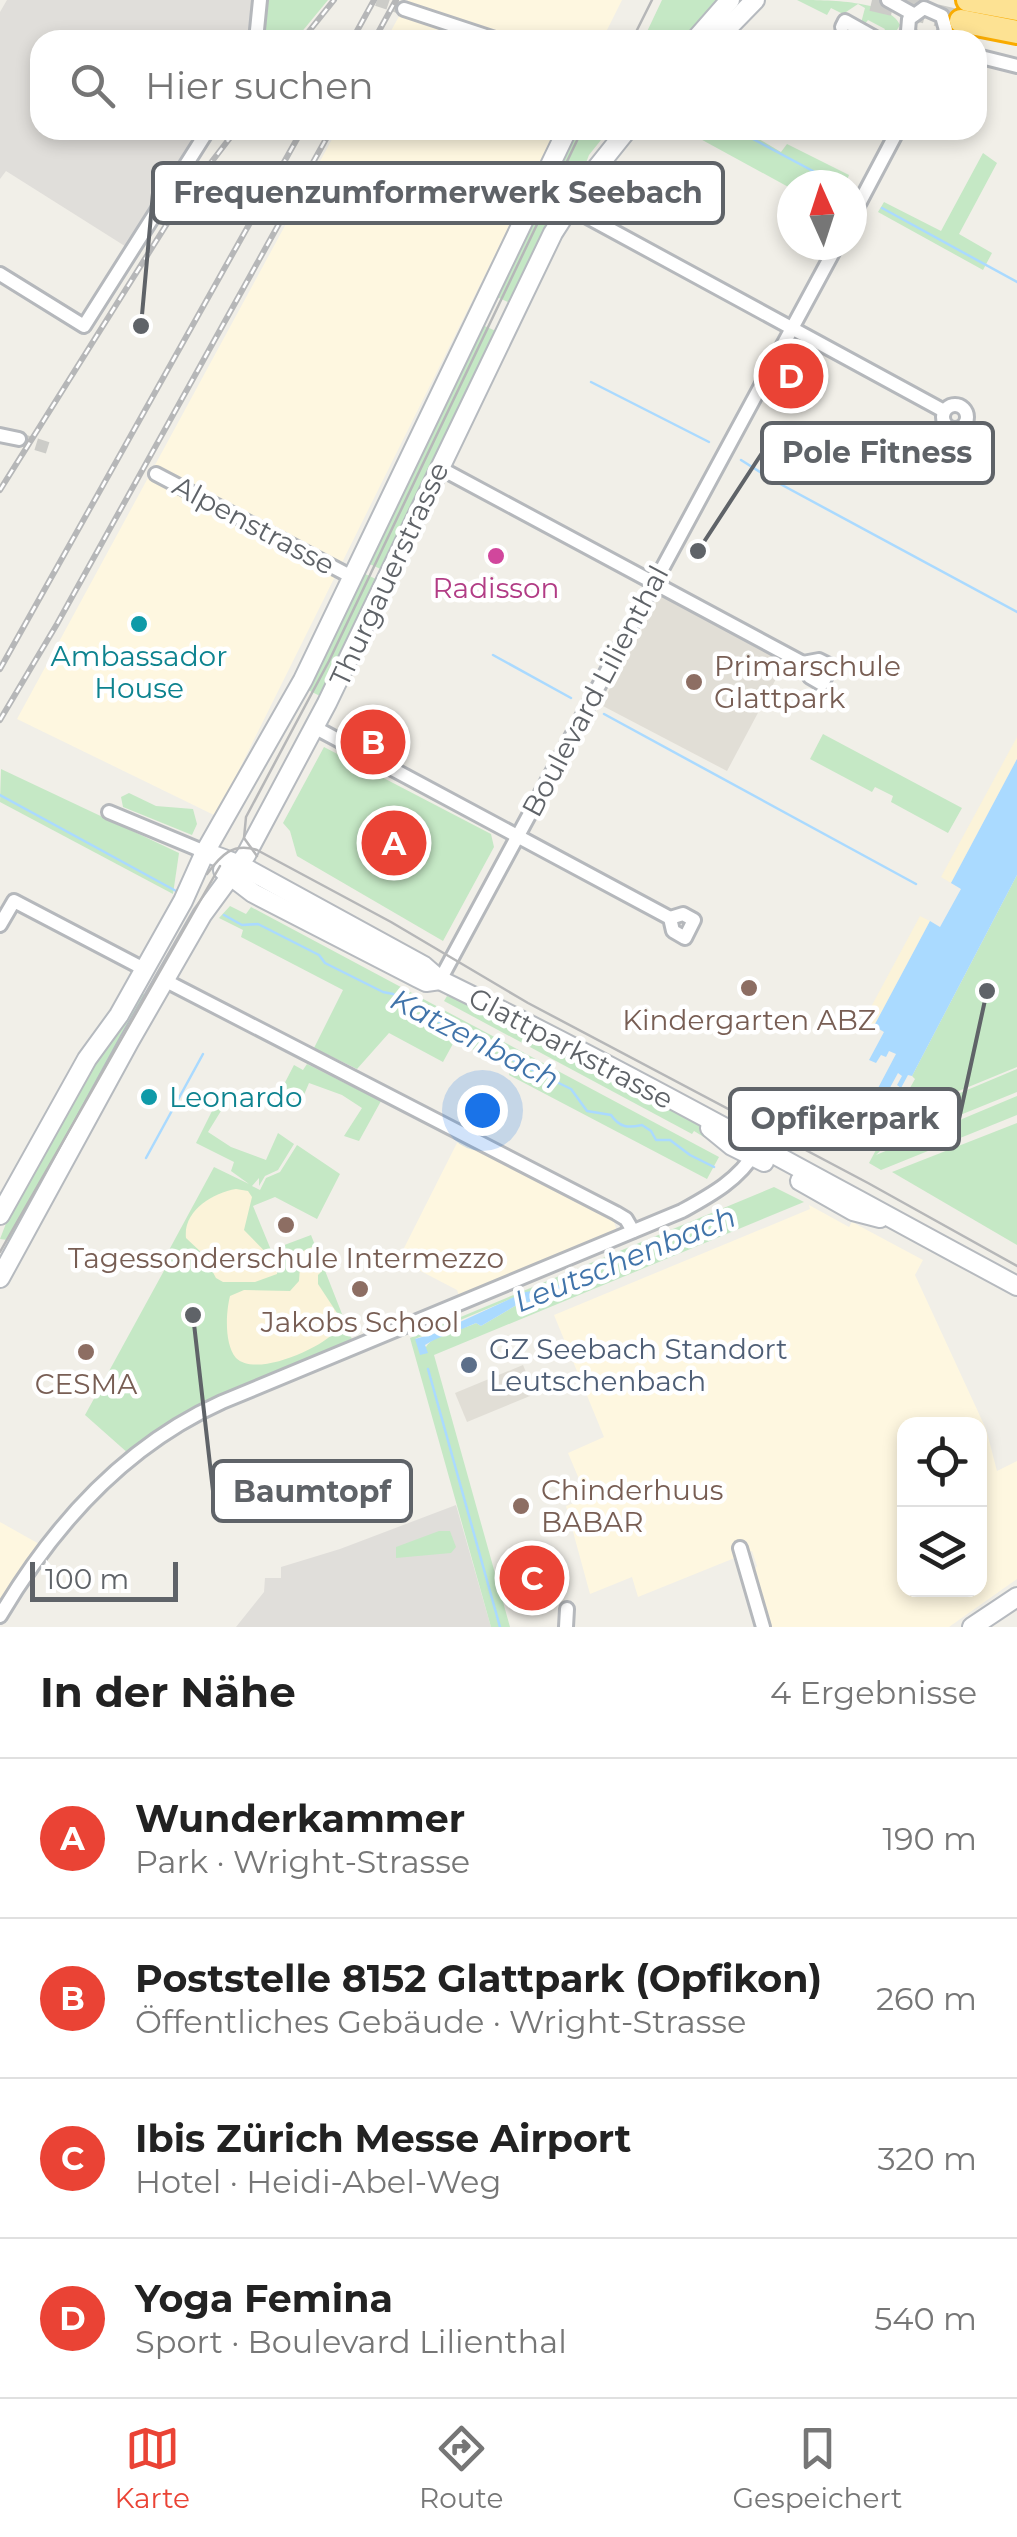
<!DOCTYPE html>
<html lang="de">
<head>
<meta charset="utf-8">
<style>
  :root { --surface:#fff; --page:#f6f6f6; --text:#222; --muted:#767676; --line:#e0e0e0; --accent:#ea4335 }
  body { margin:0; font-family:Montserrat,sans-serif; background:var(--page); color:var(--text) }
  .controls { position:absolute; right:30px; bottom:30px; display:grid; overflow:hidden; border-radius:20px; box-shadow:0 5px 15px #0003 }
  .controls button { width:90px; height:90px; display:grid; place-items:center; padding:0; border:0; border-bottom:2px solid var(--line); background:var(--surface); color:var(--text); font:50px sans-serif }
  .compass { position:absolute; left:777px; top:170px; width:90px; height:90px; border-radius:50%; background:var(--surface); box-shadow:0 5px 15px #0003; rotate:357deg }
  .scale { position:absolute; left:30px; bottom:25px; width:148px; box-sizing:border-box; padding-left:10px; border:5px solid #5f6368; border-top:0; font-size:28px; line-height:35px; white-space:nowrap; color:#5f6368; -webkit-text-stroke:8px #fff; paint-order:stroke }
  .you { position:absolute; left:482px; top:1110px; width:35px; height:35px; margin:-25px; border:8px solid #fff; border-radius:50%; background:#1a73e8; box-shadow:0 0 0 15px #1a73e833 }
  .badge { display:grid; place-items:center; width:65px; height:65px; border-radius:50%; background:var(--accent); color:#fff; font-size:32px; font-weight:700 }
  .pin { position:absolute; translate:-50% -50%; border:5px solid #fff; box-shadow:0 2px 10px #0006 }
  .list { margin:0; padding:0; list-style:none }
  h2 { display:flex; justify-content:space-between; align-items:center; height:130px; margin:0; padding:0 40px; font-size:42px }
  h2 small { font-size:32px; font-weight:400; color:var(--muted) }
  .list li { display:grid; grid-template-columns:65px 1fr auto; gap:30px; align-items:center; box-sizing:border-box; height:160px; padding:0 40px; border-top:2px solid var(--line) }
  .list b { display:block; font-size:38px; white-space:nowrap }
  .list p { margin:0; font-size:32px; white-space:nowrap; color:var(--muted) }
  .list em { font-size:32px; font-style:normal; color:var(--muted) }
  .icon { flex:none; width:55px; height:55px; fill:none; stroke:currentColor; stroke-width:2; stroke-linecap:round; stroke-linejoin:round }
  .map { position:relative; flex:none; width:1017px; height:1627px; overflow:hidden }
  .search { position:absolute; background:var(--surface); box-shadow:0 5px 15px #0003; left:30px; right:30px; top:30px; height:110px; display:flex; align-items:center; gap:25px; box-sizing:border-box; padding:0 35px; border-radius:30px; color:var(--muted); font-size:38px }
  .sheet { height:770px; background:var(--surface) }
  nav { display:flex; justify-content:space-around; align-items:center; box-sizing:border-box; height:140px; border-top:2px solid var(--line); background:var(--surface); font-size:28px; color:var(--muted) }
  nav a { display:grid; justify-items:center; gap:5px }
  nav .on { color:var(--accent) }
  .map>svg:first-child { display:block }
</style>
</head>
<body>
<div class="map">
<svg width="1017" height="1627" viewBox="0 0 1017 1627">
  <rect width="100%" height="100%" fill="#f1efe8"/>
  <g fill="#fef7e0" fill-rule="evenodd">
    <path d="M 408,0 L 622,0 L 602,40 L 386,40 Z"/>
    <path d="M 337,130 L 557,130 L 216,816 L 17,719 Z"/>
    <path d="M 459,1139 L 613,1218 L 617,1232 L 460,1298 L 457,1290 L 411,1266 L 400,1256 Z"/>
    <path d="M 809,1205 L 849,1227 L 852,1222 L 923,1260 L 915,1275 L 986,1429 L 997,1471 L 1017,1461 L 1017,1579 L 949,1627 L 770,1627 L 754,1571 L 757,1566 L 752,1551 L 638,1597 L 632,1577 L 590,1594 L 566,1506 L 587,1498 L 568,1453 L 604,1437 L 554,1315 L 810,1209 ZM 904,1424 L 980,1424 L 980,1590 L 904,1590 Z"/>
    <path d="M 0,1522 L 41,1545 L 0,1608 Z"/>
  </g>
  <g fill="#e0deda">
    <path d="M 7,0 L 253,0 L 249,40 L 40,40 L 40,130 L 204,130 L 128,248 L 6,171 L 0,179 L 0,12 Z"/>
    <path d="M 456,1505 L 491,1627 L 236,1627 L 264,1592 L 265,1578 L 281,1578 L 281,1567 L 340,1549 Z"/>
  </g>
  <g fill="#e1ded6">
    <path d="M 662,592 L 786,660 L 727,771 L 601,705 Z"/>
    <path d="M 523,1365 L 535,1394 L 467,1422 L 455,1393 Z"/>
  </g>
  <g fill="#c5e8c5" fill-rule="evenodd">
    <path d="M 266,0 L 328,0 L 295,40 L 261,40 Z"/>
    <path d="M 662,0 L 723,0 C 690,40 694,40 643,40 Z"/>
    <path d="M 797,0 C 827,0 889,0 900,25 L 895,33 L 882,35 L 885,29 L 868,20 L 864,25 L 861,23 L 865,8 L 858,4 L 843,14 L 831,8 L 827,15 Z"/>
    <path d="M 574,130 L 609,130 L 589,155 L 577,186 L 512,304 L 497,297 L 498,291 Z"/>
    <path d="M 684,130 L 744,130 L 781,152 L 787,144 L 849,175 L 845,185 L 792,185 L 792,189 Z"/>
    <path d="M 983,153 L 997,163 L 959,234 L 992,253 L 983,270 L 878,212 L 884,202 L 941,231 Z"/>
    <path d="M 478,323 L 498,332 L 385,571 L 365,562 Z"/>
    <path d="M 361,572 L 380,581 L 324,698 L 308,690 L 309,684 L 337,630 Z"/>
    <path d="M 823,734 L 962,808 L 948,833 L 891,802 L 893,796 L 875,787 L 872,792 L 810,759 Z"/>
    <path d="M 324,747 L 491,834 L 494,847 L 443,941 L 297,856 L 290,831 L 283,823 Z"/>
    <path d="M 1,769 L 179,853 L 173,894 L 0,802 Z"/>
    <path d="M 129,793 L 156,806 L 193,809 L 197,824 L 192,835 L 123,807 L 121,797 Z"/>
    <path d="M 1017,875 L 1017,1067 L 893,1118 L 915,1079 L 912,1076 Z"/>
    <path d="M 230,906 L 246,914 L 251,907 L 719,1157 L 707,1179 L 509,1075 L 511,1070 L 455,1040 L 443,1062 L 389,1033 L 357,1069 L 314,1048 L 343,990 L 241,937 L 243,930 L 219,918 Z"/>
    <path d="M 138,991 L 151,998 L 15,1241 L 0,1239 L 15,1200 L 88,1065 Z"/>
    <path d="M 447,996 L 479,1006 L 686,1113 L 710,1134 L 707,1139 L 694,1131 L 692,1134 L 444,1001 Z"/>
    <path d="M 307,1064 L 381,1101 L 359,1141 L 344,1136 L 362,1108 L 342,1095 L 309,1083 L 298,1109 L 278,1096 L 294,1065 L 303,1070 Z"/>
    <path d="M 1017,1069 L 1017,1092 L 886,1145 L 876,1155 L 1017,1096 L 1017,1115 L 881,1170 L 869,1163 L 891,1122 Z"/>
    <path d="M 216,1103 L 224,1106 L 208,1132 L 231,1147 L 266,1160 L 278,1133 L 294,1144 L 278,1170 L 265,1176 L 259,1186 L 259,1178 L 252,1186 L 260,1190 L 266,1178 L 280,1172 L 297,1145 L 340,1174 L 317,1219 L 275,1197 L 253,1206 L 271,1250 L 311,1235 L 353,1342 L 129,1454 L 85,1415 L 166,1267 L 162,1263 L 214,1167 L 249,1184 L 231,1171 L 234,1162 L 196,1143 Z"/>
    <path d="M 1017,1123 L 1017,1245 L 892,1172 Z"/>
    <path d="M 774,1187 L 804,1202 L 434,1355 L 510,1627 L 491,1627 L 410,1338 ZM 629,1256 L 568,1284 L 542,1301 L 520,1303 L 481,1326 L 476,1323 C 460,1331 435,1333 426,1347 L 415,1339 L 520,1295 L 532,1291 L 533,1296 L 588,1274 L 619,1257 Z"/>
    <path d="M 439,1531 L 450,1531 L 456,1547 L 451,1553 L 396,1558 L 396,1547 Z"/>
  </g>
  <g fill="#fbf3d9">
    <path d="M 1017,737 L 1017,759 L 951,883 L 941,877 Z"/>
    <path d="M 920,916 L 930,921 L 874,1026 L 864,1020 Z"/>
    <path d="M 236,1189 L 248,1191 L 252,1197 L 244,1230 L 278,1265 L 277,1274 L 255,1282 L 223,1282 L 216,1278 L 203,1254 L 186,1238 C 183,1211 212,1193 236,1189 Z"/>
    <path d="M 312,1247 L 322,1271 L 318,1275 L 318,1284 L 339,1316 L 337,1330 C 322,1348 256,1378 236,1358 C 224,1344 226,1312 230,1296 L 244,1290 L 290,1291 L 299,1281 L 301,1252 Z"/>
  </g>
  <g fill="#aadaff">
    <path d="M 1017,759 L 1017,875 L 912,1076 L 908,1075 L 901,1088 L 897,1085 L 902,1076 L 898,1073 L 886,1095 L 877,1090 L 896,1054 L 889,1051 L 886,1057 L 881,1055 L 876,1063 L 869,1060 L 884,1032 L 874,1026 L 930,921 L 940,927 L 961,889 L 951,883 Z"/>
    <path d="M 628,1253 L 629,1256 L 546,1295 L 542,1301 L 520,1303 L 481,1326 L 476,1323 C 459,1331 441,1335 425,1345 L 428,1353 L 420,1355 L 415,1339 L 436,1333 L 525,1292 L 532,1291 L 533,1296 C 566,1283 596,1267 628,1253 Z"/>
  </g>
  <g fill="none" stroke-linecap="round" stroke-linejoin="round">
    <g stroke="#aadaff" stroke-width="2.5">
      <path d="M 736,130 L 839,185"/>
      <path d="M 882,208 L 1017,282"/>
      <path d="M 591,382 L 709,442"/>
      <path d="M 741,460 L 771,479 L 1017,612"/>
      <path d="M 493,655 L 571,698"/>
      <path d="M 604,714 L 916,884"/>
      <path d="M 0,795 L 176,891"/>
      <path d="M 224,915 L 242,925 L 258,924 L 319,955 L 325,963 L 383,992 L 393,994 L 435,1020 L 490,1043 L 516,1062 L 571,1089 L 587,1111 L 611,1115 C 620,1128 628,1128 642,1125 L 651,1131 L 656,1140 L 670,1140 L 690,1155 L 714,1167"/>
      <path d="M 146,1158 L 203,1054"/>
      <path d="M 626,1256 L 651,1244"/>
      <path d="M 428,1369 L 500,1627"/>
    </g>
    <g stroke="#ccccc8" stroke-width="12" stroke-dasharray="12 6" stroke-linecap="butt">
      <path d="M 377,0 L 404,9"/>
      <path d="M 19,439 L 48,448"/>
    </g>
    <path stroke="#ccccc8" stroke-width="22" stroke-dasharray="22 11" stroke-linecap="butt" d="M 872,0 L 961,21"/>
    <g stroke="#b5b8bc" stroke-width="18">
      <g id="street">
        <path d="M 888,0 L 913,14"/>
        <path d="M 404,9 L 498,40"/>
        <path d="M 842,27 L 845,21 L 879,40"/>
        <path d="M 256,40 L 260,0"/>
        <path d="M 913,40 L 908,31 L 909,19 L 924,8 L 942,16 L 946,30 L 941,40"/>
        <path d="M 977,56 L 1017,66"/>
        <path d="M 569,207 L 944,411"/>
        <path d="M 852,217 L 898,130"/>
        <path d="M 0,274 L 84,326 L 208,130"/>
        <circle cx="955" cy="417" r="12"/>
        <path d="M 0,435 L 19,439"/>
        <path d="M 440,468 L 803,663 L 810,677 L 822,684 L 831,666 L 819,660 L 803,663"/>
        <path d="M 156,474 L 352,577"/>
        <path d="M 314,727 L 670,918 L 683,914 L 694,920 L 685,938 L 673,931 L 670,918"/>
        <path d="M 109,812 L 205,852"/>
        <path d="M 0,925 L 14,901 L 144,969"/>
        <path d="M 440,980 L 837,245"/>
        <path d="M 166,981 L 616,1213 L 626,1219 L 633,1231"/>
        <path d="M 740,1548 L 763,1627"/>
        <path d="M 0,1616 C 53,1526 124,1446 222,1402 L 682,1211 C 709,1196 739,1180 755,1152"/>
        <path d="M 566,1627 L 567,1609"/>
      </g>
    </g>
    <g stroke="#b6babf" stroke-width="22">
      <g id="secondary">
        <path d="M 695,40 L 730,0"/>
        <path d="M 716,40 L 755,0"/>
        <path d="M 205,852 L 240,865 L 424,966 L 440,980 C 636,1076 825,1183 1017,1286"/>
        <path d="M 223,870 L 253,893 L 418,978 L 426,982 L 440,980"/>
        <path d="M 710,1128 L 732,1146 L 764,1162"/>
        <path d="M 800,1181 L 853,1211 L 880,1218"/>
        <path d="M 0,1215 L 87,1059 L 119,1015 L 183,901 L 205,852 L 303,680 L 567,130"/>
        <path d="M 0,1278 L 129,1042 L 202,915 L 246,855 L 327,703 L 553,233 L 587,180 L 627,130"/>
        <path d="M 972,1627 L 1017,1597"/>
      </g>
    </g>
    <g stroke="#f9ab00" stroke-width="28">
      <g id="highway">
        <path d="M 968,0 L 1017,9"/>
        <path d="M 961,21 L 1017,32"/>
      </g>
    </g>
    <use href="#street" stroke="#fff" stroke-width="12"/>
    <use href="#secondary" stroke="#fff" stroke-width="18"/>
    <use href="#highway" stroke="#fde293" stroke-width="22"/>
    <g stroke="#b6b7b8" stroke-width="2.5">
      <path d="M 632,40 L 652,0"/>
      <path d="M 257,856 L 244,838 L 246,817 L 329,661 L 582,130"/>
      <path d="M 207,874 C 221,855 233,842 257,850 L 391,922 L 528,1003 L 868,1183 L 1017,1266"/>
      <path d="M 0,1252 L 220,866"/>
    </g>
    <g stroke="#b6b7b8" stroke-width="6">
      <g id="rail">
        <path d="M 302,40 L 334,0"/>
        <path d="M 352,40 L 374,0"/>
        <path d="M 374,40 L 396,0"/>
        <path d="M 0,490 L 180,203 L 236,130"/>
        <path d="M 0,669 L 302,130"/>
        <path d="M 0,720 L 57,624 L 331,130"/>
      </g>
    </g>
    <use href="#rail" stroke="#fff" stroke-width="2.5" stroke-dasharray="8" stroke-linecap="butt"/>
  </g>
  <circle fill="#d1479c" stroke="#fff" stroke-width="4" cx="496" cy="556" r="10"/>
  <g fill="#0f9aa8" stroke="#fff" stroke-width="4">
    <circle cx="139" cy="624" r="10"/>
    <circle cx="149" cy="1097" r="10"/>
  </g>
  <g fill="#8d6e63" stroke="#fff" stroke-width="4">
    <circle cx="694" cy="682" r="10"/>
    <circle cx="749" cy="988" r="10"/>
    <circle cx="286" cy="1225" r="10"/>
    <circle cx="360" cy="1289" r="10"/>
    <circle cx="86" cy="1352" r="10"/>
    <circle cx="521" cy="1506" r="10"/>
  </g>
  <circle fill="#5c6f8a" stroke="#fff" stroke-width="4" cx="469" cy="1365" r="10"/>
  <g text-anchor="middle" dominant-baseline="central" stroke-width="9" stroke-linejoin="round" paint-order="stroke">
    <g font-size="28" fill="#5f6368" stroke="#fff">
      <text transform="translate(254 525) rotate(28)">Alpenstrasse</text>
      <text transform="translate(389 574) rotate(-65)">Thurgauerstrasse</text>
      <text transform="translate(595 691) rotate(-62)">Boulevard Lilienthal</text>
      <text transform="translate(571 1048) rotate(28)">Glattparkstrasse</text>
    </g>
    <g font-size="28" fill="#b23c85" stroke="#fff">
      <text x="496" y="588">Radisson</text>
    </g>
    <g font-size="28" fill="#0d838f" stroke="#fff">
      <text x="139" y="656">Ambassador<tspan x="139" dy="32">House</tspan></text>
      <text x="169" y="1097" text-anchor="start">Leonardo</text>
    </g>
    <g font-size="28" fill="#785e54" stroke="#fff">
      <text x="714" y="666" text-anchor="start">Primarschule<tspan x="714" dy="32">Glattpark</tspan></text>
      <text x="749" y="1020">Kindergarten ABZ</text>
      <text x="286" y="1258">Tagessonderschule Intermezzo</text>
      <text x="360" y="1322">Jakobs School</text>
      <text x="86" y="1384">CESMA</text>
      <text x="541" y="1490" text-anchor="start">Chinderhuus<tspan x="541" dy="32">BABAR</tspan></text>
    </g>
    <g font-size="28" fill="#4e5e75" stroke="#fff" text-anchor="start">
      <text x="489" y="1349">GZ Seebach Standort<tspan x="489" dy="32">Leutschenbach</tspan></text>
    </g>
    <g font-size="30" font-style="italic" fill="#4174aa" stroke="#fff">
      <text transform="translate(475 1039) rotate(27)">Katzenbach</text>
      <text transform="translate(625 1259) rotate(-22)">Leutschenbach</text>
    </g>
  </g>
  <path fill="none" stroke="#5f6368" stroke-width="4" d="M141 326L153 193M698 551L762 453M987 991L959 1119M193 1315L213 1491"/>
  <g fill="#5f6368" stroke="#fff" stroke-width="4">
    <circle cx="141" cy="326" r="10"/>
    <circle cx="698" cy="551" r="10"/>
    <circle cx="987" cy="991" r="10"/>
    <circle cx="193" cy="1315" r="10"/>
  </g>
  <g fill="#fff" stroke="#5f6368" stroke-width="4">
    <rect x="153" y="163" width="570" height="60" rx="10"/>
    <rect x="762" y="423" width="231" height="60" rx="10"/>
    <rect x="730" y="1089" width="229" height="60" rx="10"/>
    <rect x="213" y="1461" width="198" height="60" rx="10"/>
  </g>
  <g font-size="30" text-anchor="middle" font-weight="bold" fill="#5f6368">
    <text x="438" y="203">Frequenzumformerwerk Seebach</text>
    <text x="877" y="463">Pole Fitness</text>
    <text x="845" y="1129">Opfikerpark</text>
    <text x="312" y="1502">Baumtopf</text>
  </g>
</svg>
<div class="controls">
<button><svg class="icon" aria-label="locate" viewBox="0 0 24 24"><circle cx="12" cy="12" r="6"/><path d="M12 2v4M12 18v4M2 12h4M18 12h4"/></svg></button>
<button><svg class="icon" aria-label="layers" viewBox="0 0 24 24"><path d="M12 4l9 5-9 5-9-5zM3 14l9 5 9-5"/></svg></button>
</div>
<svg class="compass" viewBox="-18 -18 36 36"><path d="M0-13l5 13h-10z" fill="#e53935"/><path d="M0 13l5-13h-10z" fill="#767676"/></svg>
<div class="scale">100 m</div>
<div class="you"></div>
<div class="pin badge" style="left:394px;top:843px">A</div>
<div class="pin badge" style="left:373px;top:742px">B</div>
<div class="pin badge" style="left:532px;top:1578px">C</div>
<div class="pin badge" style="left:791px;top:376px">D</div>
<div class="search"><svg class="icon" aria-label="search" viewBox="0 0 24 24"><circle cx="10" cy="10" r="6"/><path d="M15 15l6 6"/></svg>Hier suchen</div>
</div>
<section class="sheet">
<h2>In der Nähe<small>4 Ergebnisse</small></h2>
<ul class="list">
<li><span class="badge">A</span><div><b>Wunderkammer</b><p>Park · Wright-Strasse</p></div><em>190 m</em></li>
<li><span class="badge">B</span><div><b>Poststelle 8152 Glattpark (Opfikon)</b><p>Öffentliches Gebäude · Wright-Strasse</p></div><em>260 m</em></li>
<li><span class="badge">C</span><div><b>Ibis Zürich Messe Airport</b><p>Hotel · Heidi-Abel-Weg</p></div><em>320 m</em></li>
<li><span class="badge">D</span><div><b>Yoga Femina</b><p>Sport · Boulevard Lilienthal</p></div><em>540 m</em></li>
</ul>
</section>
<nav>
<a class="on"><svg class="icon" aria-label="map" viewBox="0 0 24 24"><path d="M3 6l6-2 6 2 6-2v14l-6 2-6-2-6 2zM9 4v14M15 6v14"/></svg>Karte</a>
<a><svg class="icon" aria-label="directions" viewBox="0 0 24 24"><path d="M12 3l9 9-9 9-9-9zM9 14v-3h6M13 9l2 2-2 2"/></svg>Route</a>
<a><svg class="icon" aria-label="saved" viewBox="0 0 24 24"><path d="M7 4h10v16l-5-4-5 4z"/></svg>Gespeichert</a>
</nav>
</body>
</html>
